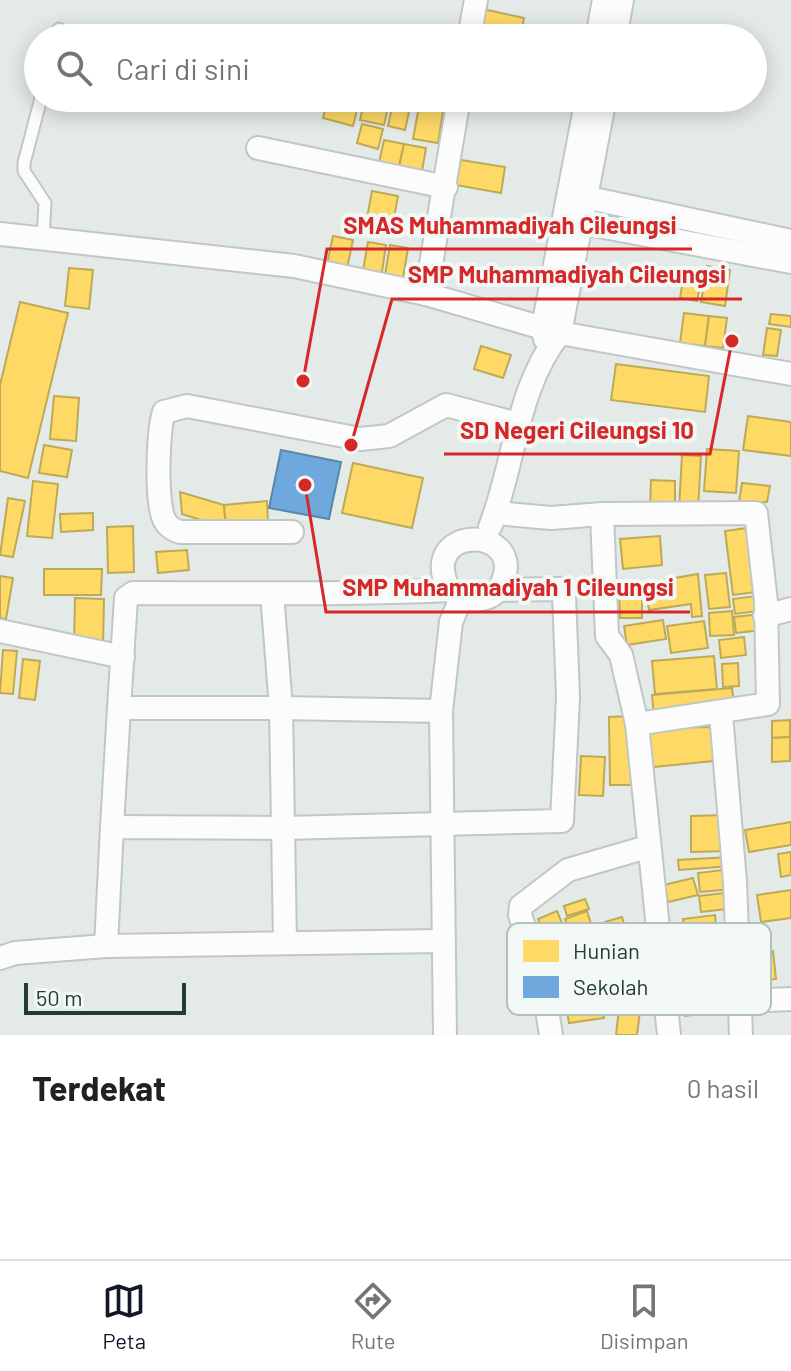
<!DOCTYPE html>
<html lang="id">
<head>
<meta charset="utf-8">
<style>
  :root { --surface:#fff; --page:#f6f6f6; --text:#202124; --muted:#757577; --line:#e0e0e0; --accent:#111827 }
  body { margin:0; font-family:Barlow,sans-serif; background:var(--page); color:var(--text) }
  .scale { position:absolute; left:24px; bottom:20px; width:162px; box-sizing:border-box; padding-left:8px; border:4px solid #223c33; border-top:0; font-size:22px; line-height:28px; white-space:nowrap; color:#223c33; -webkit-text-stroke:6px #f2f8f5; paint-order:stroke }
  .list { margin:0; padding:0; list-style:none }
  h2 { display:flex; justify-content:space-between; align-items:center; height:104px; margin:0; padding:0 32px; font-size:34px }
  h2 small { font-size:26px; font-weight:400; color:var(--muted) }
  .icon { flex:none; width:44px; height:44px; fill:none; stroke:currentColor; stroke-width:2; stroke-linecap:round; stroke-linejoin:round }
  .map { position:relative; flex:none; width:791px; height:1035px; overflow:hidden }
  .search { position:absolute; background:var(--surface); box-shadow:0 4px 20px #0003; left:24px; right:24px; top:24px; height:88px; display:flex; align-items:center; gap:20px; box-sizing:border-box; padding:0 28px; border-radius:44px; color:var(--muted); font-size:30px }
  .sheet { height:224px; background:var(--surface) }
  nav { display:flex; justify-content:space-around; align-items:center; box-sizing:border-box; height:112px; border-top:2px solid var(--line); background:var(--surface); font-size:22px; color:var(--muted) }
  nav a { display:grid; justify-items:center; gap:4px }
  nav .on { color:var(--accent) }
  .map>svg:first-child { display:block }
</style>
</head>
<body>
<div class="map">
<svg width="791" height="1035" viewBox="0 0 791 1035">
  <rect width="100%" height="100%" fill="#e4eae7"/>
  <g fill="#ffd966" stroke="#bdaa57" stroke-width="2">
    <path d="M 483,9 L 524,18 L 520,38 L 478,31 Z"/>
    <path d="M 328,98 L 360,98 L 353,126 L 323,118 Z"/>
    <path d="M 365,98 L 390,98 L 384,125 L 360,120 Z"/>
    <path d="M 394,98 L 412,98 L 405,130 L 388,126 Z"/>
    <path d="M 420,101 L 444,105 L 438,143 L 413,139 Z"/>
    <path d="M 362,124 L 383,129 L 378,149 L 357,143 Z"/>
    <path d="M 384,140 L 404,144 L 399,167 L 379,163 Z"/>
    <path d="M 404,144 L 426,148 L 422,171 L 399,167 Z"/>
    <path d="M 461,160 L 505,167 L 501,193 L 456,185 Z"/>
    <path d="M 372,191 L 398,196 L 393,223 L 367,218 Z"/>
    <path d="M 333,236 L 353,240 L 347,268 L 327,264 Z"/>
    <path d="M 368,242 L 386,245 L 382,272 L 363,270 Z"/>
    <path d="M 390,245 L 408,248 L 403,278 L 385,275 Z"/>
    <path d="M 707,266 L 730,270 L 725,306 L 701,302 Z"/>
    <path d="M 69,268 L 93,270 L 89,309 L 65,306 Z"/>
    <path d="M 685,268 L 703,271 L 697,301 L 680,298 Z"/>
    <path d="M 20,302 L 68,313 L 28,478 L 0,471 L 0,385 Z"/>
    <path d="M 684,313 L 709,316 L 705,346 L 680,343 Z"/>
    <path d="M 771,314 L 791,316 L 791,327 L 769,324 Z"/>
    <path d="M 709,316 L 727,318 L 723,348 L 705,346 Z"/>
    <path d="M 767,328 L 781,330 L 777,356 L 763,355 Z"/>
    <path d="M 481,346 L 511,355 L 503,378 L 474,369 Z"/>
    <path d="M 616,364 L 709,376 L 705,412 L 611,400 Z"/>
    <path d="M 54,396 L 79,398 L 76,441 L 50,439 Z"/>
    <path d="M 748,416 L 791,422 L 791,456 L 743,450 Z"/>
    <path d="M 44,445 L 72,450 L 67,477 L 39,473 Z"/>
    <path d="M 707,449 L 739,451 L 736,493 L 704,491 Z"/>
    <path d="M 682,455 L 701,456 L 698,510 L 679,509 Z"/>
    <path d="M 353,463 L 423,478 L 412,528 L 342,513 Z"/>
    <path d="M 651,480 L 675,481 L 675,509 L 650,509 Z"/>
    <path d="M 33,481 L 58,484 L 52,538 L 27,536 Z"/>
    <path d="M 742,483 L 770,486 L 767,502 L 739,502 Z"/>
    <path d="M 180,492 L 224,505 L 226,528 L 182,514 Z"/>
    <path d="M 8,498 L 25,501 L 13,557 L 0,555 Z"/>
    <path d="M 267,501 L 268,524 L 226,528 L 224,505 Z"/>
    <path d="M 93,513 L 93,530 L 61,532 L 60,514 Z"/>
    <path d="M 133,526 L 134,572 L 108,573 L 107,527 Z"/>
    <path d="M 754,527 L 763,591 L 733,595 L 725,531 Z"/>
    <path d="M 660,536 L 662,565 L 623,569 L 620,539 Z"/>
    <path d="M 187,550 L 189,570 L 158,573 L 156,552 Z"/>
    <path d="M 44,569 L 102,569 L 101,595 L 44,595 Z"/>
    <path d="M 726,573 L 730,607 L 709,609 L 705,575 Z"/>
    <path d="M 698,574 L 702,616 L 692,617 L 691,604 L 649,610 L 645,583 Z"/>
    <path d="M 0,576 L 13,578 L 6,619 L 0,618 Z"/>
    <path d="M 642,587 L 642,618 L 620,618 L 619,588 Z"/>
    <path d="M 756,596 L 758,611 L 735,614 L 733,599 Z"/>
    <path d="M 75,598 L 104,599 L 103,648 L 74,647 Z"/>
    <path d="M 732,611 L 734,635 L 710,636 L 709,613 Z"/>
    <path d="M 761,614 L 762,630 L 736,633 L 734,617 Z"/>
    <path d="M 663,620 L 666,639 L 627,645 L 624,626 Z"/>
    <path d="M 704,621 L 708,648 L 671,653 L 667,626 Z"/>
    <path d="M 744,637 L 746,655 L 721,658 L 719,640 Z"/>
    <path d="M 3,650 L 17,651 L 13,694 L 0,693 Z"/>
    <path d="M 714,656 L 717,689 L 655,694 L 652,661 Z"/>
    <path d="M 23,659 L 40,661 L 35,700 L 19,698 Z"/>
    <path d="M 738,663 L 739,686 L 723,687 L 722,664 Z"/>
    <path d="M 732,688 L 735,711 L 654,718 L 652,695 Z"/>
    <path d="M 634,716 L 635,785 L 610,785 L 609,717 Z"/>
    <path d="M 790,720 L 790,737 L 772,738 L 772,721 Z"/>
    <path d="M 719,727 L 723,760 L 645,768 L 642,728 Z"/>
    <path d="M 790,737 L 790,761 L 772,762 L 772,738 Z"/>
    <path d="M 581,756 L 605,757 L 603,796 L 579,795 Z"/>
    <path d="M 725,815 L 726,851 L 691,852 L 691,816 Z"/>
    <path d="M 791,822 L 791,845 L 749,852 L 745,830 Z"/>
    <path d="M 791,852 L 791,875 L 781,877 L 778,854 Z"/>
    <path d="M 730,857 L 731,866 L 679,870 L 678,860 Z"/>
    <path d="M 731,869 L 733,889 L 700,892 L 698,873 Z"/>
    <path d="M 693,878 L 698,895 L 668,902 L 664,885 Z"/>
    <path d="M 791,890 L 791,918 L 761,922 L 757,895 Z"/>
    <path d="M 725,893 L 727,909 L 701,912 L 699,896 Z"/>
    <path d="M 585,899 L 589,909 L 567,916 L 564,906 Z"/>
    <path d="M 557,911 L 564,928 L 546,936 L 538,919 Z"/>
    <path d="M 587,911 L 591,924 L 570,932 L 565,919 Z"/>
    <path d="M 715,915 L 717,937 L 686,941 L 683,919 Z"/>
    <path d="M 622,917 L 626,930 L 609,935 L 605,922 Z"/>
    <path d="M 773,951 L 776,979 L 744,983 L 741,955 Z"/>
    <path d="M 706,985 L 709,1013 L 685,1016 L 682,987 Z"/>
    <path d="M 601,995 L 604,1018 L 569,1023 L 565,1000 Z"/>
    <path d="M 619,1009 L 640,1011 L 637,1035 L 616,1035 Z"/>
  </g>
  <path fill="#6fa8dc" stroke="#5888a9" stroke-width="2" d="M 281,450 L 341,462 L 329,519 L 269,508 Z"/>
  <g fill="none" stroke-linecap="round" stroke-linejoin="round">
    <g stroke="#c1c7c4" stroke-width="15">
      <g id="service">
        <path d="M 57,38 L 59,29"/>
        <path d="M 41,98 L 24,163 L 24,171 L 45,203 L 43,238"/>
      </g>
    </g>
    <g stroke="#c1c7c4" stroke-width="26">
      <g id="minor">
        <path d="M 469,38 L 476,0"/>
        <path d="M 597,38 L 604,0"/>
        <path d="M 615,38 L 622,0"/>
        <path d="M 258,148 L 446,187"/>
        <path d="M 575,195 L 791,241"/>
        <path d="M 572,221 L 791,262"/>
        <path d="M 0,234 L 294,266 L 426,294 L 560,333 L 791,374"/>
        <path d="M 426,294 L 459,98"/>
        <path d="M 545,339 L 543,327 L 587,98"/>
        <path d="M 496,513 L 551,518 L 602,514 L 756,513 L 766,602 L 768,704 L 637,724"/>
        <path d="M 602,514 L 607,636 L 621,655 L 637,724 L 669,1035"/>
        <path d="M 490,527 C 515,464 516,388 560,333 L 605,98"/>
        <path d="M 292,532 L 180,532 C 174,530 168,527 165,521 C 155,505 158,430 164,412 L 187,406 L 360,439 L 389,436 L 446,405 L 518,424"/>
        <path d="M 272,593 L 281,708 L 119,708 L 126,598 L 133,593 C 239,593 344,595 449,590 C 468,604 496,605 504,578 C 521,525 417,525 449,590"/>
        <path d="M 765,616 L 791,609"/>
        <path d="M 0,631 L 123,657"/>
        <path d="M 721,714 L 735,882 L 741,1035"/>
        <path d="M 112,827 L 119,708"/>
        <path d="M 285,943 L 281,708 L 441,711"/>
        <path d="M 106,946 L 112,827 L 284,828 L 562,821 L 568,697 L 564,595 L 560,589 L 498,590"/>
        <path d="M 0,958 L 15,953 L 106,946 L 443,941"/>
        <path d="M 741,1001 L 791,999"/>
        <path d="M 445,1035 L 441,711 L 451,622 L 461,598"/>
        <path d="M 551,1035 L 542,978 L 520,915 L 521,906 L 568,870 L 647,847"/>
      </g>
    </g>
    <use href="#service" stroke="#fbfcfb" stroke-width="11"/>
    <use href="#minor" stroke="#fbfcfb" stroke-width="22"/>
  </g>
  <rect x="507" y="923" width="264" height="92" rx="12" fill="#f2f8f5" stroke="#b4c0bb" stroke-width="2"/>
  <rect x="523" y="940" width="36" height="22" fill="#ffd966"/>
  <rect x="523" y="976" width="36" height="22" fill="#6fa8dc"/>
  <g font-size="22" fill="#223c33">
    <text x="573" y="959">Hunian</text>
    <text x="573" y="995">Sekolah</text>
  </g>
  <path fill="none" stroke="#d62828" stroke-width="3" d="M303 381L327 249H692M351 445L392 299H742M732 341L710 454H444M305 485L326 612H690"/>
  <g fill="#d62828" stroke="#f2f8f5" stroke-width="3">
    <circle cx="303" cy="381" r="8"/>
    <circle cx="351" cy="445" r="8"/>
    <circle cx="732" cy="341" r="8"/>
    <circle cx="305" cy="485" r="8"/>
  </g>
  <g font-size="24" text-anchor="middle" font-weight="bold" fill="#d62828" stroke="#f2f8f5" stroke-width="8" stroke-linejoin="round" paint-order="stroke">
    <text x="510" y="234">SMAS Muhammadiyah Cileungsi</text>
    <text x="567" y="283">SMP Muhammadiyah Cileungsi</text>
    <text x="577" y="439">SD Negeri Cileungsi 10</text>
    <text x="508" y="596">SMP Muhammadiyah 1 Cileungsi</text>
  </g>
</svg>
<div class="scale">50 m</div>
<div class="search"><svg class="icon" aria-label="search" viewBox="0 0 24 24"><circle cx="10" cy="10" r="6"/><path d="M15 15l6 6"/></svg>Cari di sini</div>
</div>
<section class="sheet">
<h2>Terdekat<small>0 hasil</small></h2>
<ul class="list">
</ul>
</section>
<nav>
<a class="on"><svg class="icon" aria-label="map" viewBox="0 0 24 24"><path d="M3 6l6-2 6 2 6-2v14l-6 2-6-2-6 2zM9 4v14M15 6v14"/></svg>Peta</a>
<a><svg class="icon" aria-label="directions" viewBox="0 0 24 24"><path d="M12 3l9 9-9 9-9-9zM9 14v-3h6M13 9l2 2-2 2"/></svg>Rute</a>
<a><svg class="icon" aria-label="saved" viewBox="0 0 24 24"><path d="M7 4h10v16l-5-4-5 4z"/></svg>Disimpan</a>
</nav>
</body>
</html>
